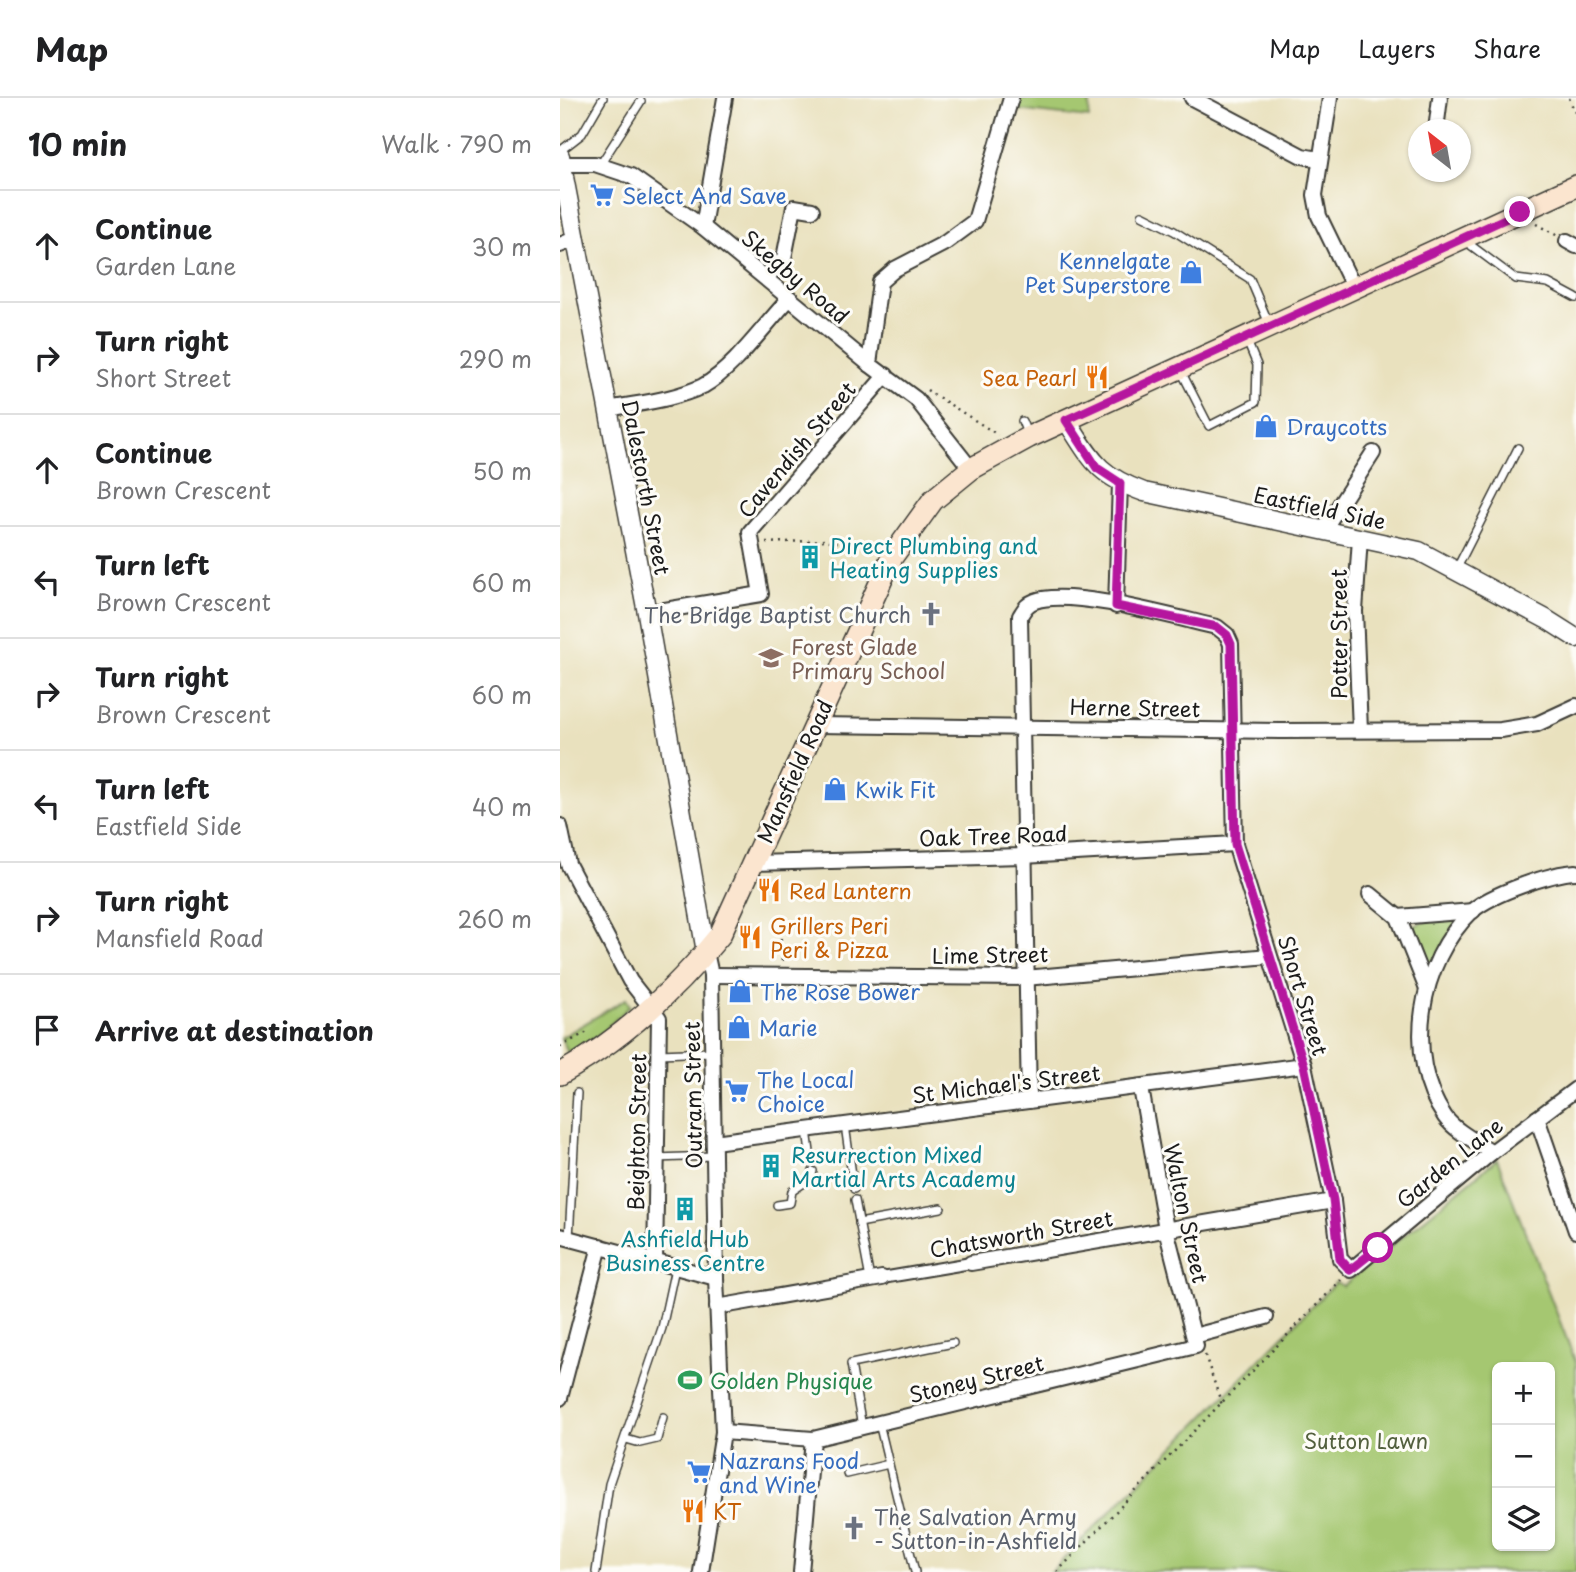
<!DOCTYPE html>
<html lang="en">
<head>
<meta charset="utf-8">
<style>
  :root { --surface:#fff; --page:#f2f2f2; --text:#202124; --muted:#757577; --line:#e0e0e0 }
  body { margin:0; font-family:"Playpen Sans",sans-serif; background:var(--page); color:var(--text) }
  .controls { position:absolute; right:21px; bottom:21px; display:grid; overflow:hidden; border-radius:10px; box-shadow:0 2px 5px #0004 }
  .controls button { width:63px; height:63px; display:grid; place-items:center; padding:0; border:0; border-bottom:2px solid var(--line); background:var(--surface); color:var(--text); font:35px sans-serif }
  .compass { position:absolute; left:848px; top:21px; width:63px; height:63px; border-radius:50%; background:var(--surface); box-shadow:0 2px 5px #0004; rotate:329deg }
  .stop { position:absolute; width:21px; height:21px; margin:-16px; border:5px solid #b5179e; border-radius:50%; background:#fff }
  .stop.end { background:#b5179e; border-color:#fff; box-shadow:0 2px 7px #0008 }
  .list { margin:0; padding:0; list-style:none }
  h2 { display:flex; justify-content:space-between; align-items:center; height:91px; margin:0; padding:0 28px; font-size:30px }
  h2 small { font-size:23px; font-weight:400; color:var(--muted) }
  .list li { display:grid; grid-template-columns:46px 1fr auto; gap:21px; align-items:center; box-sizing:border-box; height:112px; padding:0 28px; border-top:2px solid var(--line) }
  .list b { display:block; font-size:26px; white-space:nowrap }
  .list p { margin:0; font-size:23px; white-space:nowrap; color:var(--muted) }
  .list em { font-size:23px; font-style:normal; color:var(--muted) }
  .icon { flex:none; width:38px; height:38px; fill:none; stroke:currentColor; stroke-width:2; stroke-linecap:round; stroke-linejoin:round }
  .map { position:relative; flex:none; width:1016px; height:1474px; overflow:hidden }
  header { display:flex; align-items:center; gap:42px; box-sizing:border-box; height:98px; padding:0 35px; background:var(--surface); border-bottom:2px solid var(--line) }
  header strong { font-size:33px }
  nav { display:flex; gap:38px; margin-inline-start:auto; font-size:24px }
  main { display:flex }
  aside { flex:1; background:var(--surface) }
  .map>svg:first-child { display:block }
</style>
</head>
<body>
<header>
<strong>Map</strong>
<nav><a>Map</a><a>Layers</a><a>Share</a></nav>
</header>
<main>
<aside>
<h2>10 min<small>Walk · 790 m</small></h2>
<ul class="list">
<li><svg class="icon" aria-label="ahead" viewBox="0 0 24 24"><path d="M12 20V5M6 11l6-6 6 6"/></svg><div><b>Continue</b><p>Garden Lane</p></div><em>30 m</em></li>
<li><svg class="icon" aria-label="right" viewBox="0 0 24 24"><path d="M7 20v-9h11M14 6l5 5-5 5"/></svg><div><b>Turn right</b><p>Short Street</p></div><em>290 m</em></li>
<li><svg class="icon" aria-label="ahead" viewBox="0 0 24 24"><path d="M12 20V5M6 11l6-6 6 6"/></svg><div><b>Continue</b><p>Brown Crescent</p></div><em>50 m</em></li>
<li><svg class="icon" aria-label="left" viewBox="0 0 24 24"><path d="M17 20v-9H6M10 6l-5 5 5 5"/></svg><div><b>Turn left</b><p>Brown Crescent</p></div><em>60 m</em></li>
<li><svg class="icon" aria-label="right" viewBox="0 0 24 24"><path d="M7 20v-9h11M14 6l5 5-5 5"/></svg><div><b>Turn right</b><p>Brown Crescent</p></div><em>60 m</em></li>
<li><svg class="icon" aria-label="left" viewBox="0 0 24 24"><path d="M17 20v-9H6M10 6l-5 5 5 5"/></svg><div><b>Turn left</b><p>Eastfield Side</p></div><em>40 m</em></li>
<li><svg class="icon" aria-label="right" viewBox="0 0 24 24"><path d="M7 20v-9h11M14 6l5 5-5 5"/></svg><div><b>Turn right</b><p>Mansfield Road</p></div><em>260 m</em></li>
<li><svg class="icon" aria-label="arrive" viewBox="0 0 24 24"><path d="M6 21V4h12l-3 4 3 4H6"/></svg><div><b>Arrive at destination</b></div></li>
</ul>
</aside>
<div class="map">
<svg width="1016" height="1474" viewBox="0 0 1016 1474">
  <rect width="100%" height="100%" fill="#fdfcf7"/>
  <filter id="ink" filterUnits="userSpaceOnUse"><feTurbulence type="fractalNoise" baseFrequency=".0143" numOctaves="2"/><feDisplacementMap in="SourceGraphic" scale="14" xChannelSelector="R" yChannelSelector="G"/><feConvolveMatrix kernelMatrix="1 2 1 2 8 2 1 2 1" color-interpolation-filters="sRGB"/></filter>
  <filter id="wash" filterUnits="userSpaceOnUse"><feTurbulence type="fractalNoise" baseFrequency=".00686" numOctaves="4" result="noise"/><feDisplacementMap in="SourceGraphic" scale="28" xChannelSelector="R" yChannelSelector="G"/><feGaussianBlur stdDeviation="1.57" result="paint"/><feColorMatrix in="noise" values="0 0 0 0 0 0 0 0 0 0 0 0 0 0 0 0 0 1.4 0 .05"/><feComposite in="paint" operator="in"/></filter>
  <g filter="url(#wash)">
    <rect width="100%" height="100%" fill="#e9e1be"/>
    <g fill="#a5c771" stroke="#607246" stroke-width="2" fill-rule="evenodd">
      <path d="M 460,0 L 530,0 L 529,20 L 456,12 Z"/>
      <path d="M 897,823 L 868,876 L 851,834 C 857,818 882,823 897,823 Z"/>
      <path d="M 66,901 L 70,908 L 36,940 L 8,955 L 1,940 Z"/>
      <path d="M 937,1061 L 1016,1265 L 1016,1474 L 491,1474 L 776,1184 L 783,1188 ZM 990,1269 L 990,1448 L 937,1448 L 937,1269 Z"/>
    </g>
  </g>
  <g filter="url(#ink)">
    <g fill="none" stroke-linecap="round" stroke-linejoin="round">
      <g stroke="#3b3a34" stroke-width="10">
        <g id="service">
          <path d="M 0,53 L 22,36 L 43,0"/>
          <path d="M 40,67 L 81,3"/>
          <path d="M 582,117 L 614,133 L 690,181 L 710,228"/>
          <path d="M 905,143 L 956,181 L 988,185 L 1016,200"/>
          <path d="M 621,273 L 649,328 L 696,304 L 697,267 L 687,243"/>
          <path d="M 462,323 L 468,338"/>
          <path d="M 896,472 L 958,350"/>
          <path d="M 99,956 L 152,954"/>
          <path d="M 285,1027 L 294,1091"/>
          <path d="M 247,1032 L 250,1054"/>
          <path d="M 95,1060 L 154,1058"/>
          <path d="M 295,1102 L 310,1181"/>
          <path d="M 217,1107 L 230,1105 L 232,1093 L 251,1080 L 253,1073"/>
          <path d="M 299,1125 L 381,1110"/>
          <path d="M 9,1140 L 17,995"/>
          <path d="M 319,1325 L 355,1474"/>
          <path d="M 302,1329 L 291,1266 L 393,1245"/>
          <path d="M 66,1341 L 80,1345 L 97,1341 L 103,1319"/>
          <path d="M 287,1376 L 329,1366"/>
          <path d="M 36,1474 L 49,1386 L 102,1230 L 115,1170"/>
        </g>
      </g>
      <g stroke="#3b3a34" stroke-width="14">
        <path id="pedestrian" d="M 322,1180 L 411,1165"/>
      </g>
      <g stroke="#3b3a34" stroke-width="18">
        <g id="minor">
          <path d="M 632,0 L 742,58 L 759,61"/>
          <path d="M 770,0 L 755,97 L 759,118 L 794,190"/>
          <path d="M 876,32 L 880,0"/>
          <path d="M 3,66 L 35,66 L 71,78 L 143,129 L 309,266 L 356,301 L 411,371"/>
          <path d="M 143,129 L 165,0"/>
          <path d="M 1007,143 L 1016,148"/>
          <path d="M 0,147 L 17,140"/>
          <path d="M 207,179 L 224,160 L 234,109 L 252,112"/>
          <path d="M 309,266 L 320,184 L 335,171 L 385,145 L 415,123 L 451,0"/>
          <path d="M 49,311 C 79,305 114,302 143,288 C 174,271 205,226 230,200"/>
          <path d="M 763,433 L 813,355"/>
          <path d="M 800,440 L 795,513 L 800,632"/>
          <path d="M 556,508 L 560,385"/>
          <path d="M 87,515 L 201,496 L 190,434 L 326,277"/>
          <path d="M 256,627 L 720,633 L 941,632 L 977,626 L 1016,608"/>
          <path d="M 0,728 L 8,766 L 70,883 L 99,920 L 95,1164"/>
          <path d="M 193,765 L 463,758 L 675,746"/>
          <path d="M 810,796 L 838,819 L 866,889"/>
          <path d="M 838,819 L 913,813"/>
          <path d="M 151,877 L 465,880 L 709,858"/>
          <path d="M 469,1003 L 460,518 C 465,510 467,506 475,503 C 511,490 617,520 657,529 L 667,537 L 671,546 L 675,746 L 744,967 L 773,1103 L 780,1161 L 791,1172 L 932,1054 L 1016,991"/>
          <path d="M 977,1020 L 1016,1133"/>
          <path d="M 154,1044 L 744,967"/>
          <path d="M 932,1054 C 917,1044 895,1033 885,1019 C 843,958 859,864 912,813 C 931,796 991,775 1016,774"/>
          <path d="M 0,1138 L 156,1180"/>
          <path d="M 411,1165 L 773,1103"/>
          <path d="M 157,1209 L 322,1180"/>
          <path d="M 634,1238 L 706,1219"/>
          <path d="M 0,1300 L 40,1148"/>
          <path d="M 163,1334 L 253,1341 L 636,1248 L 606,1131 L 581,990"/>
          <path d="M 141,1474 L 163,1334 L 156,1180 L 151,877 L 146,854"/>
          <path d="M 241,1474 L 253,1341"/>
        </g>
      </g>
      <g stroke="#3b3a34" stroke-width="21">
        <g id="tertiary">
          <path d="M 0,58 L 87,515 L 146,854"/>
          <path d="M 506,322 C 532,362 537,377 584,394 L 859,453 L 986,521 L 1016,540"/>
        </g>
      </g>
      <g stroke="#3b3a34" stroke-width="24">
        <path id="secondary" d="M 0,976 C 61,942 116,891 160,837 L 332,459 L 373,402 L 411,371 L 469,339 L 1016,88"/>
      </g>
      <g stroke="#3b3a34" stroke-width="2.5" stroke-dasharray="2 5" stroke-linecap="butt">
        <path d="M 1009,0 L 1016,17"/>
        <path d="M 976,126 L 998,138"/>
        <path d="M 367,292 L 438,337"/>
        <path d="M 206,445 L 266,442 L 317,452"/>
        <path d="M 220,826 L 222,865"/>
        <path d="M 0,949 L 25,935 L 31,937"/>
        <path d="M 645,1257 L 662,1307"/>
        <path d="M 497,1474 L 781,1182"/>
      </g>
      <use href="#service" stroke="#fff" stroke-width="7"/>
      <use href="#pedestrian" stroke="#fff" stroke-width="10"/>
      <use href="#minor" stroke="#fff" stroke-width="14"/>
      <use href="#tertiary" stroke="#fff" stroke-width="18"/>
      <use href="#secondary" stroke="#fbe5cf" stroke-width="21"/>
    </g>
  </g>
  <g fill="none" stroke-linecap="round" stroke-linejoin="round" filter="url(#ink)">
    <path stroke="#b5179e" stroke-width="9" d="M 818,1150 L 790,1172 L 780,1161 L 773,1102 L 744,967 L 675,746 L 671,546 L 667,537 L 657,529 L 556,508 L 560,385 L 537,370 L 506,322 L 960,114"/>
  </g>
  <defs>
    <g id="supermarket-bare" transform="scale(1.89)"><path d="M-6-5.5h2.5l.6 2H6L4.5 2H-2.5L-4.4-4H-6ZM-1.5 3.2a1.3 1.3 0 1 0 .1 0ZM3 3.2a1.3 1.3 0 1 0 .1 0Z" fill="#3f7fe0" stroke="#fdfcf7" stroke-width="2.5" paint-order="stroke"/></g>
    <g id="shop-bare" transform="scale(1.89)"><path d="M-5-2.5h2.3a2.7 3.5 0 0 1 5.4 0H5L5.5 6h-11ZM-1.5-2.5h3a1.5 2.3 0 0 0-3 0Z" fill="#3f7fe0" stroke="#fdfcf7" stroke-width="2.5" paint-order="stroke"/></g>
    <g id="restaurant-bare" transform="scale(1.89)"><path d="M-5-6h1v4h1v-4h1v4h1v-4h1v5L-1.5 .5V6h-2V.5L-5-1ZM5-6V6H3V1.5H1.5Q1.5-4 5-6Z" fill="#e8710a" stroke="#fdfcf7" stroke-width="2.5" paint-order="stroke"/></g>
    <g id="building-bare" transform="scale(1.89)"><path d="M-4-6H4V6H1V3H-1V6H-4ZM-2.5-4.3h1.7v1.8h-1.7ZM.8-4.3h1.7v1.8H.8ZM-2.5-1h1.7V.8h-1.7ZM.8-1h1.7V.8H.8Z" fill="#0f9aa8" stroke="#fdfcf7" stroke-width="2.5" paint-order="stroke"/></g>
    <g id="church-bare" transform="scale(1.89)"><path d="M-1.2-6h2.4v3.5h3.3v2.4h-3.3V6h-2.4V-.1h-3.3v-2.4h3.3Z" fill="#6b7280" stroke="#fdfcf7" stroke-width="2.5" paint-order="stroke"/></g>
    <g id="school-bare" transform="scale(1.89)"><path d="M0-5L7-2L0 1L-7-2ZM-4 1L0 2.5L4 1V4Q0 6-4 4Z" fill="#8d6e63" stroke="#fdfcf7" stroke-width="2.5" paint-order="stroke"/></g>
    <g id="stadium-bare" transform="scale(1.89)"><path d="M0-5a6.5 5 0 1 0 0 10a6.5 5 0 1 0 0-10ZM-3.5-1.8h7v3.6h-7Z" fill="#2e9e5b" stroke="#fdfcf7" stroke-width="2.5" paint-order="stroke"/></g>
  </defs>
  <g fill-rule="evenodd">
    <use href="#supermarket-bare" x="42" y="97"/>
    <use href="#shop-bare" x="631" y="174"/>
    <use href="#restaurant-bare" x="537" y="279"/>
    <use href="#shop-bare" x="706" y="328"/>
    <use href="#building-bare" x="250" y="459"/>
    <use href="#church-bare" x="371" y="516"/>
    <use href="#school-bare" x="211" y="560"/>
    <use href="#shop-bare" x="275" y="691"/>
    <use href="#restaurant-bare" x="209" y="792"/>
    <use href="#restaurant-bare" x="190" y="839"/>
    <use href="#shop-bare" x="180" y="893"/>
    <use href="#shop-bare" x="179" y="929"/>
    <use href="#supermarket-bare" x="177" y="993"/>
    <use href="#building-bare" x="211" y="1068"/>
    <use href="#building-bare" x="125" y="1111"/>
    <use href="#stadium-bare" x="130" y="1282"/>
    <use href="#supermarket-bare" x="139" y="1374"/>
    <use href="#restaurant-bare" x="133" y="1413"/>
    <use href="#church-bare" x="294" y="1430"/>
  </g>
  <g text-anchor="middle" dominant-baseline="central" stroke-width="6" stroke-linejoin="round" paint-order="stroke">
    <g font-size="21" fill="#366cbe" stroke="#fdfcf7" text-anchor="start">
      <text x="62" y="97">Select And Save</text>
      <text x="611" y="162" text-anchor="end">Kennelgate<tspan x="611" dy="24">Pet Superstore</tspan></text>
      <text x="726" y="328">Draycotts</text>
      <text x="295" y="691">Kwik Fit</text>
      <text x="200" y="893">The Rose Bower</text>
      <text x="199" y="929">Marie</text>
      <text x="197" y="981">The Local<tspan x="197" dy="24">Choice</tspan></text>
      <text x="159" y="1362">Nazrans Food<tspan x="159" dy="24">and Wine</tspan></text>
    </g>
    <g font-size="21" fill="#1c1c1c" stroke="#fdfcf7">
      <text transform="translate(236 178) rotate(40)">Skegby Road</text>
      <text transform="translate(236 351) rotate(-50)">Cavendish Street</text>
      <text transform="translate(87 389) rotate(79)">Dalestorth Street</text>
      <text transform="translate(760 409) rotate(12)">Eastfield Side</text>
      <text transform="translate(778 536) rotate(-90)">Potter Street</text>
      <text transform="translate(575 609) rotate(1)">Herne Street</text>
      <text transform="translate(234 673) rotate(-66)">Mansfield Road</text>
      <text transform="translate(433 737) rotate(-2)">Oak Tree Road</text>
      <text transform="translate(430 856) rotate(-1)">Lime Street</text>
      <text transform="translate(744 897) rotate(73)">Short Street</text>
      <text transform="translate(446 985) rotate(-7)">St Michael's Street</text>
      <text transform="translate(132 997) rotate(-91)">Outram Street</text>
      <text transform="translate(76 1034) rotate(-89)">Beighton Street</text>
      <text transform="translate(889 1064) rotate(-39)">Garden Lane</text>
      <text transform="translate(627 1115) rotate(78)">Walton Street</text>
      <text transform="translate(461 1135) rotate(-10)">Chatsworth Street</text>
      <text transform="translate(416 1280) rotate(-14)">Stoney Street</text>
    </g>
    <g font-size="21" fill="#c56008" stroke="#fdfcf7" text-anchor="start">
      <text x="517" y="279" text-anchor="end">Sea Pearl</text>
      <text x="229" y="792">Red Lantern</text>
      <text x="210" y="827">Grillers Peri<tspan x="210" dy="24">Peri &amp; Pizza</tspan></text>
      <text x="153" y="1413">KT</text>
    </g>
    <g font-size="21" fill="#0d838f" stroke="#fdfcf7" text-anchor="start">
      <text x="270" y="447">Direct Plumbing and<tspan x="270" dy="24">Heating Supplies</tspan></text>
      <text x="231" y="1056">Resurrection Mixed<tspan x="231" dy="24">Martial Arts Academy</tspan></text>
      <text x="125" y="1140" text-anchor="middle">Ashfield Hub<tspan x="125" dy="24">Business Centre</tspan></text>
    </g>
    <g font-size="21" fill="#5b616d" stroke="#fdfcf7" text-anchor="end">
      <text x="351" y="516">The Bridge Baptist Church</text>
      <text x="314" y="1418" text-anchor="start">The Salvation Army<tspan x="314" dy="24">- Sutton-in-Ashfield</tspan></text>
    </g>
    <g font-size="21" fill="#785e54" stroke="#fdfcf7" text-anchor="start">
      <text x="231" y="548">Forest Glade<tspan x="231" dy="24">Primary School</tspan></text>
    </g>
    <g font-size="21" fill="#27864d" stroke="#fdfcf7" text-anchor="start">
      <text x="150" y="1282">Golden Physique</text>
    </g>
    <g font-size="21" fill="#53603e" stroke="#fdfcf7">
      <text x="806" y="1342">Sutton Lawn</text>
    </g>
  </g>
</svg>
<div class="controls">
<button>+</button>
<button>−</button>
<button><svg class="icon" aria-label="layers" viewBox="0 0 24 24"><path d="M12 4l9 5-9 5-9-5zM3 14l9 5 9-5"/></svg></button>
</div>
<svg class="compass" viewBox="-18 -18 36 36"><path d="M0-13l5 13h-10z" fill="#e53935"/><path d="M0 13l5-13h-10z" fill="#757577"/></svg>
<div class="stop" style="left:818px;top:1150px"></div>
<div class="stop end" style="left:960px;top:114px"></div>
</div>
</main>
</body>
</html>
